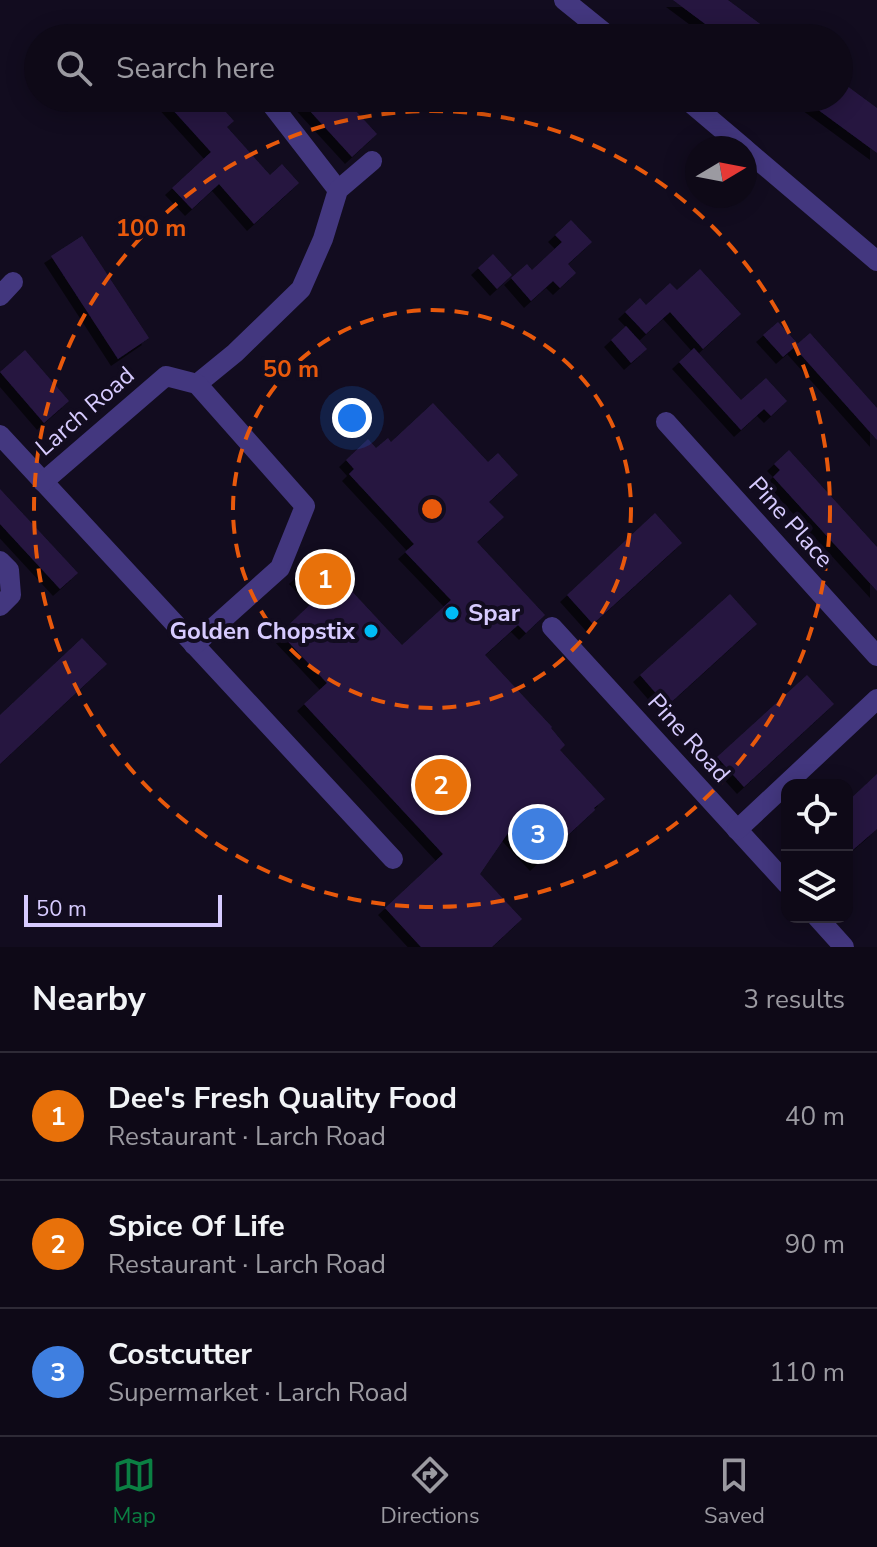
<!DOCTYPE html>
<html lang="en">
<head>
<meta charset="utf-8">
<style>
  :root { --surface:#0e0917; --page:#1c1724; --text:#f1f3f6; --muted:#9b9aa1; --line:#2e2a36; --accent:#0b8043 }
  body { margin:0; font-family:"Nunito Sans",sans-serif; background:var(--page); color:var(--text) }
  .controls { position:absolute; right:24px; bottom:24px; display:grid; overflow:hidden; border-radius:16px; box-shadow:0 4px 20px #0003 }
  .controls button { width:72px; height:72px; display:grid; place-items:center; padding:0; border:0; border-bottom:2px solid var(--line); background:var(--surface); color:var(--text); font:40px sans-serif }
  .compass { position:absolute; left:685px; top:136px; width:72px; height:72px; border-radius:50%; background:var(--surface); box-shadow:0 4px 20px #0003; rotate:80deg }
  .scale { position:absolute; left:24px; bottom:20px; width:198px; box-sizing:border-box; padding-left:8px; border:4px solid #d7cbff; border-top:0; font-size:22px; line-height:28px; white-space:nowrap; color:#d7cbff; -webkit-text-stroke:6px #120c1f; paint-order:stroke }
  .you { position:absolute; left:352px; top:418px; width:28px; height:28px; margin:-20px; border:6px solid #fff; border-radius:50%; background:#1a73e8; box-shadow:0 0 0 12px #1a73e833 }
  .badge { display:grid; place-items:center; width:52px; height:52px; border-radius:50%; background:var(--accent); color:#fff; font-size:26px; font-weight:700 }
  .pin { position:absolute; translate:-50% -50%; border:4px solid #fff; box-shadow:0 2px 8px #0006 }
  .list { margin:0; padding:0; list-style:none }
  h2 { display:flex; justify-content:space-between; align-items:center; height:104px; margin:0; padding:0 32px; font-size:34px }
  h2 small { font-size:26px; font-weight:400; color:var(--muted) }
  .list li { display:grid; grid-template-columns:52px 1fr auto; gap:24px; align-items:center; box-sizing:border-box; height:128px; padding:0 32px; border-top:2px solid var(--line) }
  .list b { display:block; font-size:30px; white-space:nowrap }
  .list p { margin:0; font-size:26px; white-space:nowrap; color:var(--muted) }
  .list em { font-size:26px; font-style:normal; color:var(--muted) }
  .icon { flex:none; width:44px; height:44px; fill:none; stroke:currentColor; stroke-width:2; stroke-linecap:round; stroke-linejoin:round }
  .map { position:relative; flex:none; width:877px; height:947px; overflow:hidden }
  .search { position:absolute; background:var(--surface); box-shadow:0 4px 20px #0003; left:24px; right:24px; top:24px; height:88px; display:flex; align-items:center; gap:20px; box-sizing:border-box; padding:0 28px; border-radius:44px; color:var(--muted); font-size:30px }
  .sheet { height:488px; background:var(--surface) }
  nav { display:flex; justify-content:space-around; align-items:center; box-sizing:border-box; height:112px; border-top:2px solid var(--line); background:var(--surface); font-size:22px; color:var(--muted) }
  nav a { display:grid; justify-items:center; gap:4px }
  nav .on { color:var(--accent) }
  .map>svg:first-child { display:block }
</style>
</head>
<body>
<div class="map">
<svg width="877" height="947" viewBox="0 0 877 947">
  <defs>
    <filter id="shadow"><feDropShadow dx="-7" dy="7" stdDeviation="0" flood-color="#0009"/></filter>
  </defs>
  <rect width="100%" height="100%" fill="#120c1f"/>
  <g fill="#261840" filter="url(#shadow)">
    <path d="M 673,0 L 728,0 L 779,38 L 724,38 Z"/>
    <path d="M 839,80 L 877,108 L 877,153 L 802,98 L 839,98 Z"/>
    <path d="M 162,98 L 213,98 L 234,121 L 227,127 L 270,175 L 282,164 L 299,183 L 254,224 L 219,184 L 192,209 L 172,188 L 211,152 Z"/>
    <path d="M 298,98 L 344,98 L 377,134 L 352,157 Z"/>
    <path d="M 571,220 L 592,242 L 568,264 L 576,273 L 560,288 L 553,281 L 531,301 L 511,278 L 527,264 L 532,270 L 562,242 L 555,235 Z"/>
    <path d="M 82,236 L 149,338 L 118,359 L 51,256 Z"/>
    <path d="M 493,254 L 512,275 L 497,289 L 478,268 Z"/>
    <path d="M 700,269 L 741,314 L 703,349 L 670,312 L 646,334 L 625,312 L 640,298 L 646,305 L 670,283 L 677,290 Z"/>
    <path d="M 778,322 L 798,344 L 783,357 L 763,335 Z"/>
    <path d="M 626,326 L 647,349 L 631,363 L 611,340 Z"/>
    <path d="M 810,333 L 877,408 L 877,440 L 794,347 Z"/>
    <path d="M 694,348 L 741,400 L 766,378 L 787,401 L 771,416 L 764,409 L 741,430 L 679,362 Z"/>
    <path d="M 25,350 L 69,401 L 44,423 L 0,372 Z"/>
    <path d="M 433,403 L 488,462 L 498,453 L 518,475 L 489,502 L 504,517 L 477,542 L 545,615 L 526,633 L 518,625 L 485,655 L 552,727 L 551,728 L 565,745 L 560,750 L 605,799 L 594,808 L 595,810 L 537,864 L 508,833 L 480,874 L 522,919 L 492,947 L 421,947 L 385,908 L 443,854 L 304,704 L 327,683 L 280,633 L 316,599 L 296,577 L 319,556 L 402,645 L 451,600 L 405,552 L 414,544 L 349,474 L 354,469 L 346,460 L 368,439 L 376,448 L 388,438 L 391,442 Z"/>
    <path d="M 789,450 L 877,547 L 877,591 L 773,477 L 780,470 L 774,464 Z"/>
    <path d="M 0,489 L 78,573 L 60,589 L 0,524 Z"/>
    <path d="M 655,513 L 682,543 L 593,624 L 567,595 Z"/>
    <path d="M 730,594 L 757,624 L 667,706 L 640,675 Z"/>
    <path d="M 82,638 L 107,664 L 0,764 L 0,715 Z"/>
    <path d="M 807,675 L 834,704 L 744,787 L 717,757 Z"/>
    <path d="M 877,774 L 877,829 L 847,855 L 847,802 Z"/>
  </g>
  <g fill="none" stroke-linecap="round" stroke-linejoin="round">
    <g stroke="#43377f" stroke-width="20">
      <path d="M 564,0 L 611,38"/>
      <path d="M 685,98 L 744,148"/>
      <path d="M 269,101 L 338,190"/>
      <path d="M 745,149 L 877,261"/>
      <path d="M 0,296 L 13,282"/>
      <path d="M 197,384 L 235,353 L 301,289 L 323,239 L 338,190 L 372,161"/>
      <path d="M 666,422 L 877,656"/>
      <path d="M 0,435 L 393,859"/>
      <path d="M 43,482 L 166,376 L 197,384 L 305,506 L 280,568 L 194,645"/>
      <path d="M 0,561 L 9,570 L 11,595 L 0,606"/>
      <path d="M 552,627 L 787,884"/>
      <path d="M 737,830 L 877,699"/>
      <path d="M 817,917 L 844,947"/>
    </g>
  </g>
  <g fill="none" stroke="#e8590c" stroke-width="4" stroke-dasharray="14 10">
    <circle cx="432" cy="509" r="199"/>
    <circle cx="432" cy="509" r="398"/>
  </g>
  <g fill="#00bcf6" stroke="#120c1f" stroke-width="3">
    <circle cx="452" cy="613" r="8"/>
    <circle cx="371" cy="631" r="8"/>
  </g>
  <g text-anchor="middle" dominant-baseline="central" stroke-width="8" stroke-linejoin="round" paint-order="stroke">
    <g font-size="24" fill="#d7cbff" stroke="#120c1f">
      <text transform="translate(85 411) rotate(-41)">Larch Road</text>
      <text transform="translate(791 522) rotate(48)">Pine Place</text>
      <text transform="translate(689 738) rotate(48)">Pine Road</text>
    </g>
    <g font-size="24" font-weight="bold" fill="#d7cbff" stroke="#120c1f" text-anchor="start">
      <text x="468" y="613">Spar</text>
      <text x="355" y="631" text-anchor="end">Golden Chopstix</text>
    </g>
  </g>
  <circle cx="432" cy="509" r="12" fill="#e8590c" stroke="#120c1f" stroke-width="4"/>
  <g font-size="24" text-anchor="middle" font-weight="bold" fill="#e8590c" stroke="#120c1f" stroke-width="8" stroke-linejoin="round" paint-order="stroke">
    <text x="151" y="236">100 m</text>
    <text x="291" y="377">50 m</text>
  </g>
</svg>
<div class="controls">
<button><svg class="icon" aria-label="locate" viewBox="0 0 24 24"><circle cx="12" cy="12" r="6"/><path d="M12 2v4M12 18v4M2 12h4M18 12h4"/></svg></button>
<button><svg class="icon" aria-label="layers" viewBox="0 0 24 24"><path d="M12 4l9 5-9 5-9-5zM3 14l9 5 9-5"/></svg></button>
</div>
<svg class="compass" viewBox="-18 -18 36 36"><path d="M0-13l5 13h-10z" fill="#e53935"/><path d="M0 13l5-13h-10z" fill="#9b9aa1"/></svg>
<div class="scale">50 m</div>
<div class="you"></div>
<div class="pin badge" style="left:325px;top:579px;background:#e8710a">1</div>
<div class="pin badge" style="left:441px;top:785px;background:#e8710a">2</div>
<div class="pin badge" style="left:538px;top:834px;background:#3f7fe0">3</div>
<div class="search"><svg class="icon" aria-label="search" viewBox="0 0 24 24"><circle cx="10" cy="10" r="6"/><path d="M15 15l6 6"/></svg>Search here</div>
</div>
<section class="sheet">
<h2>Nearby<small>3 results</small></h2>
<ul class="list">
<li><span class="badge" style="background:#e8710a">1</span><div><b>Dee's Fresh Quality Food</b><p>Restaurant · Larch Road</p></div><em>40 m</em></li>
<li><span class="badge" style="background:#e8710a">2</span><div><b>Spice Of Life</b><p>Restaurant · Larch Road</p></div><em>90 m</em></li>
<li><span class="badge" style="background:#3f7fe0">3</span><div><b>Costcutter</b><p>Supermarket · Larch Road</p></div><em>110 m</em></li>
</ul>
</section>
<nav>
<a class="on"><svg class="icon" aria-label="map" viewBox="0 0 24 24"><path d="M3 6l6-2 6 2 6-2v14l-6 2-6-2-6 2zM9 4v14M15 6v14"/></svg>Map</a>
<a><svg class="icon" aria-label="directions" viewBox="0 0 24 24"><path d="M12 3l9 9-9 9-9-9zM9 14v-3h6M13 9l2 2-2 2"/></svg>Directions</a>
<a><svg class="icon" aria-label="saved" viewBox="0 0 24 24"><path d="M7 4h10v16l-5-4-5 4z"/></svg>Saved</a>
</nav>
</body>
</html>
